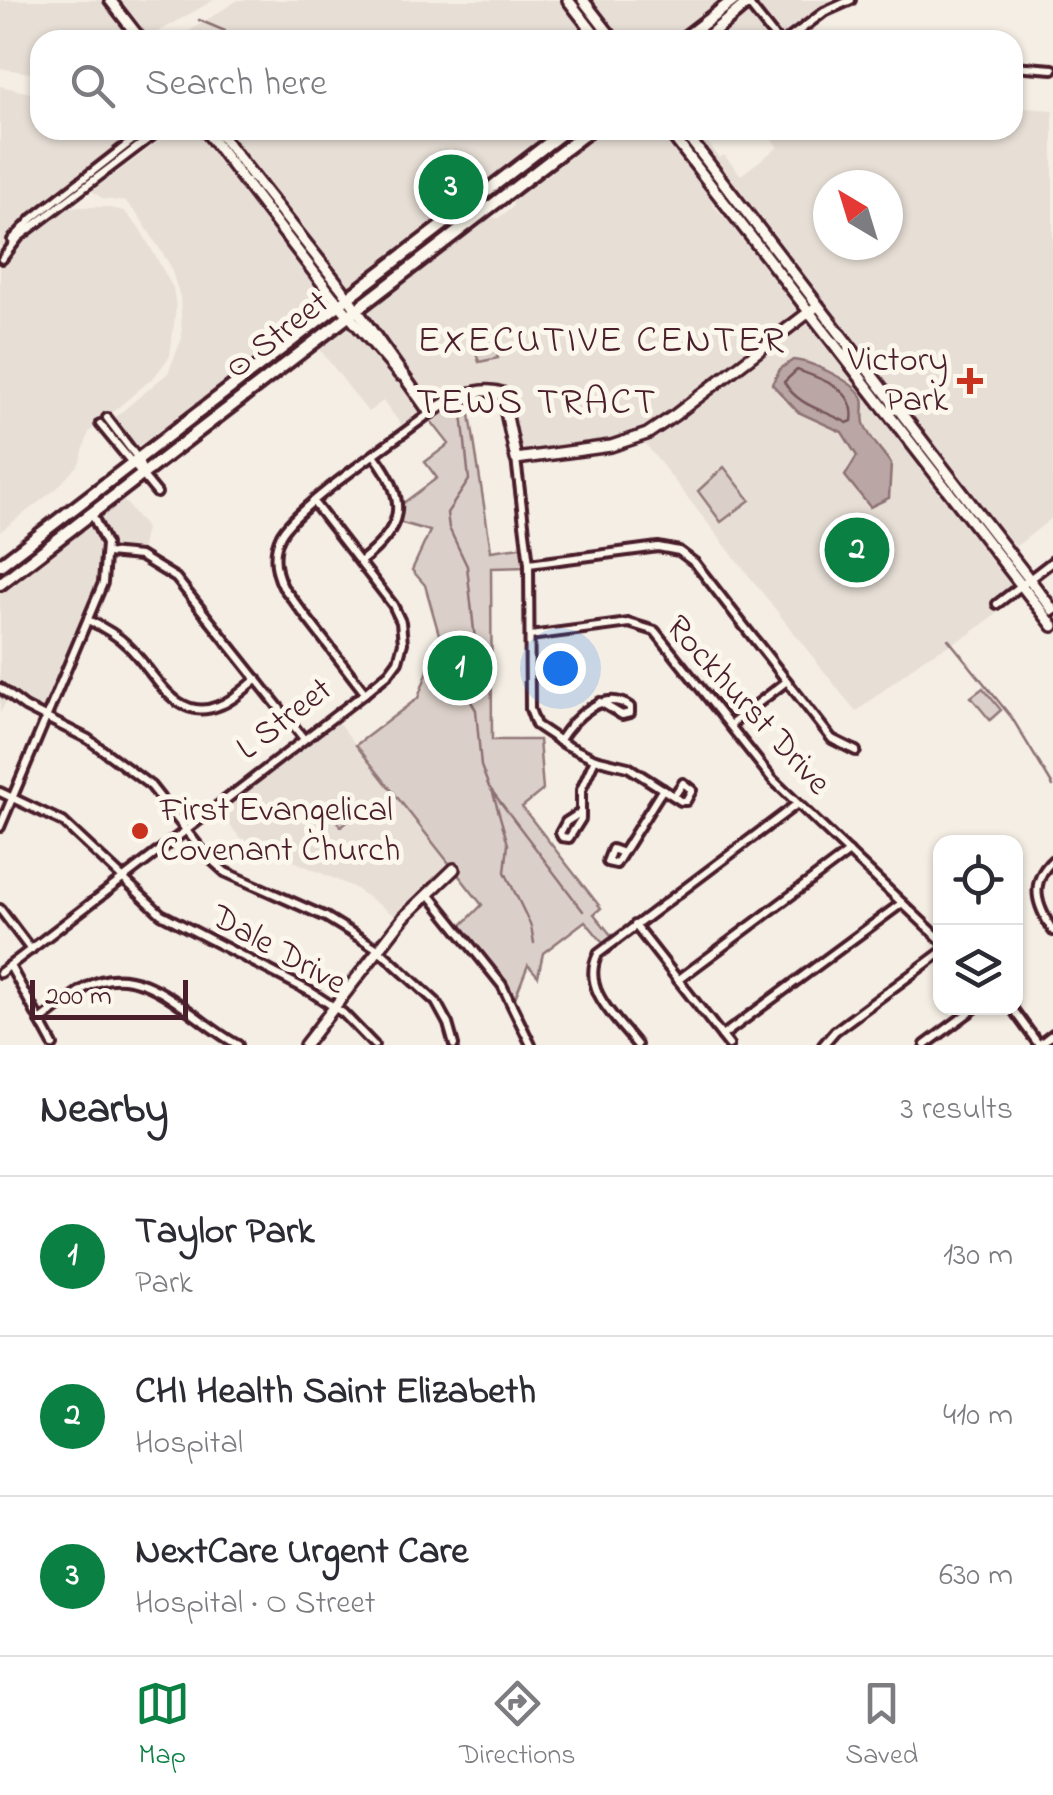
<!DOCTYPE html>
<html lang="en">
<head>
<meta charset="utf-8">
<style>
  :root { --surface:#fff; --page:#f7f7f7; --text:#2b2b33; --muted:#7c7c81; --line:#e1e1e2; --accent:#0b8043 }
  body { margin:0; font-family:"Indie Flower",sans-serif; background:var(--page); color:var(--text) }
  .controls { position:absolute; right:30px; bottom:30px; display:grid; overflow:hidden; border-radius:20px; box-shadow:0 2px 8px #0004 }
  .controls button { width:90px; height:90px; display:grid; place-items:center; padding:0; border:0; border-bottom:2px solid var(--line); background:var(--surface); color:var(--text); font:50px sans-serif }
  .compass { position:absolute; left:813px; top:170px; width:90px; height:90px; border-radius:50%; background:var(--surface); box-shadow:0 2px 8px #0004; rotate:322deg }
  .scale { position:absolute; left:30px; bottom:25px; width:158px; box-sizing:border-box; padding-left:10px; border:5px solid #4a1f2b; border-top:0; font-size:28px; line-height:35px; white-space:nowrap; color:#4a1f2b; -webkit-text-stroke:8px #fbf7ec; paint-order:stroke }
  .you { position:absolute; left:560px; top:668px; width:35px; height:35px; margin:-25px; border:8px solid #fff; border-radius:50%; background:#1a73e8; box-shadow:0 0 0 15px #1a73e833 }
  .badge { display:grid; place-items:center; width:65px; height:65px; border-radius:50%; background:var(--accent); color:#fff; font-size:32px; font-weight:700 }
  .pin { position:absolute; translate:-50% -50%; border:5px solid #fff; box-shadow:0 2px 10px #0006 }
  .list { margin:0; padding:0; list-style:none }
  h2 { display:flex; justify-content:space-between; align-items:center; height:130px; margin:0; padding:0 40px; font-size:42px }
  h2 small { font-size:32px; font-weight:400; color:var(--muted) }
  .list li { display:grid; grid-template-columns:65px 1fr auto; gap:30px; align-items:center; box-sizing:border-box; height:160px; padding:0 40px; border-top:2px solid var(--line) }
  .list b { display:block; font-size:38px; white-space:nowrap }
  .list p { margin:0; font-size:32px; white-space:nowrap; color:var(--muted) }
  .list em { font-size:32px; font-style:normal; color:var(--muted) }
  .icon { flex:none; width:55px; height:55px; fill:none; stroke:currentColor; stroke-width:2; stroke-linecap:round; stroke-linejoin:round }
  .map { position:relative; flex:none; width:1053px; height:1045px; overflow:hidden }
  .search { position:absolute; background:var(--surface); box-shadow:0 2px 8px #0004; left:30px; right:30px; top:30px; height:110px; display:flex; align-items:center; gap:25px; box-sizing:border-box; padding:0 35px; border-radius:30px; color:var(--muted); font-size:38px }
  .sheet { height:610px; background:var(--surface) }
  nav { display:flex; justify-content:space-around; align-items:center; box-sizing:border-box; height:140px; border-top:2px solid var(--line); background:var(--surface); font-size:28px; color:var(--muted) }
  nav a { display:grid; justify-items:center; gap:5px }
  nav .on { color:var(--accent) }
  .map>svg:first-child { display:block }
</style>
</head>
<body>
<div class="map">
<svg width="1053" height="1045" viewBox="0 0 1053 1045">
  <rect width="100%" height="100%" fill="#f4eee4"/>
  <filter id="ink" filterUnits="userSpaceOnUse"><feTurbulence type="fractalNoise" baseFrequency=".01" numOctaves="2"/><feDisplacementMap in="SourceGraphic" scale="20" xChannelSelector="R" yChannelSelector="G"/><feConvolveMatrix kernelMatrix="1 2 1 2 8 2 1 2 1" color-interpolation-filters="sRGB"/></filter>
  <g filter="url(#ink)">
    <g fill="#e7dfd6" fill-rule="evenodd">
      <path d="M 0,0 L 214,0 L 144,40 L 40,40 L 40,74 L 35,74 L 0,68 Z"/>
      <path d="M 238,0 L 722,0 L 670,40 L 175,40 Z"/>
      <path d="M 763,0 L 851,0 L 838,5 L 787,40 L 714,40 Z"/>
      <path d="M 0,86 L 40,95 L 40,130 L 140,130 L 52,198 L 70,207 L 105,207 L 124,211 L 140,229 L 173,288 L 176,308 L 170,356 L 154,377 L 89,432 L 79,464 L 57,488 L 0,532 Z"/>
      <path d="M 1013,107 L 1053,110 L 1053,517 L 1014,548 L 693,130 L 698,130 L 720,158 L 724,155 L 741,175 L 778,147 L 765,130 L 1013,130 ZM 828,185 L 888,185 L 888,245 L 828,245 Z"/>
      <path d="M 174,130 L 196,130 L 326,297 L 321,310 L 136,448 L 113,419 L 168,373 L 182,338 L 180,297 L 170,265 L 139,216 L 126,202 L 103,199 L 92,191 Z"/>
      <path d="M 224,130 L 553,130 L 348,288 Z"/>
      <path d="M 600,130 L 660,130 L 716,202 L 713,205 L 737,230 L 1019,596 L 970,634 L 923,659 L 856,712 L 640,437 L 516,459 L 500,392 L 450,400 L 407,432 L 383,401 L 368,412 L 318,347 L 342,330 L 361,328 L 371,307 L 487,217 L 498,218 L 512,208 L 514,196 Z"/>
      <path d="M 122,498 L 146,528 L 140,556 L 107,553 L 106,571 L 46,717 L 9,696 L 0,713 L 0,591 L 60,545 L 103,519 L 105,512 Z"/>
      <path d="M 334,717 L 454,869 L 401,920 L 353,887 L 239,837 L 216,807 Z"/>
    </g>
    <g fill="#dbd0c9" stroke="#92787a" stroke-width="2.5">
      <path d="M 493,328 L 498,358 L 479,362 L 473,343 Z"/>
      <path d="M 467,395 L 491,551 L 527,546 L 529,567 L 491,568 L 492,740 L 539,740 L 543,790 L 522,807 L 601,908 L 594,914 L 615,940 L 606,946 L 585,921 L 543,953 L 538,976 L 528,965 L 513,1003 L 458,929 L 482,905 L 356,745 L 418,698 L 440,638 L 425,585 L 412,570 L 430,531 L 395,521 L 398,507 L 437,478 L 425,462 L 449,444 L 427,416 Z"/>
      <path d="M 724,467 L 750,500 L 721,522 L 698,491 Z"/>
      <path d="M 983,688 L 1001,710 L 990,720 L 971,697 Z"/>
      <path d="M 356,800 L 363,809 L 341,826 L 330,811 L 341,803 L 349,805 Z"/>
    </g>
    <path fill="#baa7a5" stroke="#8d7174" stroke-width="2.5" d="M 793,360 C 810,361 857,382 863,399 C 865,406 862,415 864,423 C 869,439 882,450 891,464 L 889,498 L 870,507 L 845,476 L 857,456 L 842,432 L 798,412 L 772,384 L 780,369 Z"/>
    <g fill="none" stroke-linecap="round" stroke-linejoin="round">
      <path stroke="#77555c" stroke-width="2.5" d="M 797,370 C 823,379 857,390 852,421 L 847,423 C 823,409 799,407 784,382 Z"/>
      <g stroke="#8d7174" stroke-width="2.5">
        <path d="M 199,20 L 225,31"/>
        <path d="M 461,404 L 469,480 L 447,513 L 449,528 L 467,566 L 475,640 L 469,647 L 476,654 L 477,691 L 469,698 L 476,710 L 481,766 L 489,787 L 583,911"/>
        <path d="M 948,639 L 1012,718 L 1053,786"/>
        <path d="M 493,793 L 508,844 L 505,872 L 531,926 L 534,943"/>
      </g>
      <g stroke="#4a1f2b" stroke-width="14">
        <g id="street">
          <path d="M 746,1 L 777,40"/>
          <path d="M 787,40 L 824,12 L 851,0"/>
          <path d="M 1013,66 L 1053,69"/>
          <path d="M 12,240 L 33,218 L 146,130"/>
          <path d="M 2,259 L 19,237 L 160,130"/>
          <path d="M 107,418 L 139,460 L 143,473"/>
          <path d="M 100,424 L 157,493"/>
          <path d="M 516,459 L 529,564 L 530,709 L 536,725 L 566,745 L 595,759 L 628,767 L 681,801 L 686,801 L 692,790 L 683,783 L 674,796"/>
          <path d="M 107,553 L 140,556 L 176,578 L 304,739"/>
          <path d="M 360,562 C 404,527 409,502 375,456"/>
          <path d="M 529,564 L 658,547 L 679,551 L 695,563 L 832,739 L 856,751"/>
          <path d="M 997,604 L 1053,561"/>
          <path d="M 88,620 C 103,627 116,634 128,646 C 154,670 174,724 218,706 C 233,701 245,688 257,679"/>
          <path d="M 530,636 L 629,623 L 655,631 L 773,780 L 940,939"/>
          <path d="M 0,688 L 25,707 L 88,739 L 151,786 L 204,853 L 225,872 L 326,917 L 378,949 L 436,1002 L 448,1024 L 454,1045"/>
          <path d="M 365,693 L 283,587 C 275,571 272,553 281,535 C 296,506 399,438 430,413"/>
          <path d="M 730,725 L 787,681"/>
          <path d="M 559,741 C 574,718 603,688 630,707 L 630,713 L 622,715 L 600,702"/>
          <path d="M 0,792 L 63,822 L 161,914 L 311,992 L 343,1013 L 374,1045"/>
          <path d="M 580,813 L 566,822 L 560,833 L 562,837 L 569,838 L 581,819 L 581,790 L 595,759"/>
          <path d="M 0,827 L 103,583 L 106,544 L 92,514"/>
          <path d="M 623,853 L 612,849 L 607,862 L 616,864 L 659,795 L 663,789"/>
          <path d="M 1053,860 C 1028,883 1037,906 1053,931"/>
          <path d="M 429,894 L 502,985 L 531,1045"/>
          <path d="M 0,909 L 31,950"/>
          <path d="M 635,925 L 729,1045"/>
          <path d="M 10,966 L 53,1045"/>
          <path d="M 0,973 L 365,693 L 389,673 L 398,661 L 403,643 L 401,622 L 393,605 L 314,503"/>
          <path d="M 678,980 L 849,852"/>
          <path d="M 1012,1008 L 1039,1045"/>
          <path d="M 40,1021 C 55,1010 69,997 85,988 C 141,954 192,1021 238,1045"/>
          <path d="M 722,1036 L 902,903"/>
          <path d="M 1040,1044 L 1053,1034"/>
          <path d="M 637,1045 C 617,1019 580,989 598,954 L 797,804"/>
          <path d="M 823,1045 L 835,1031 L 940,953"/>
          <path d="M 925,1045 L 975,1008"/>
        </g>
      </g>
      <g stroke="#4a1f2b" stroke-width="16">
        <g id="secondary">
          <path d="M 110,0 L 141,40"/>
          <path d="M 568,0 L 599,40"/>
          <path d="M 583,0 L 614,40"/>
          <path d="M 205,130 L 333,297 L 400,375"/>
          <path d="M 217,130 L 342,289 L 430,413 C 448,400 480,385 502,393 L 516,459 L 611,446 L 647,434 L 675,415 L 817,306"/>
          <path d="M 668,130 L 1053,626"/>
          <path d="M 683,130 L 1053,610"/>
          <path d="M 305,1045 L 404,917 L 454,869"/>
        </g>
      </g>
      <g stroke="#4a1f2b" stroke-width="18">
        <g id="primary">
          <path d="M 682,40 L 734,0"/>
          <path d="M 704,40 L 751,0"/>
          <path d="M 0,565 L 566,130"/>
          <path d="M 0,584 L 590,130"/>
        </g>
      </g>
      <use href="#street" stroke="#fbf7ec" stroke-width="6"/>
      <use href="#secondary" stroke="#fbf7ec" stroke-width="9"/>
      <use href="#primary" stroke="#fbf7ec" stroke-width="10"/>
    </g>
  </g>
  <g fill="#c8321e" stroke="#fbf7ec" stroke-width="4">
    <path d="M965 366h10v10h10v10h-10v10h-10v-10h-10v-10h10z"/>
    <circle cx="140" cy="831" r="10"/>
  </g>
  <g text-anchor="middle" dominant-baseline="central" stroke-width="10" stroke-linejoin="round" paint-order="stroke">
    <g font-size="35" fill="#4a1f2b" stroke="#fbf7ec">
      <text transform="translate(278 336) rotate(-38)">O Street</text>
      <text transform="translate(747 706) rotate(48)">Rockhurst Drive</text>
      <text transform="translate(285 720) rotate(-38)">L Street</text>
      <text transform="translate(278 951) rotate(29)">Dale Drive</text>
    </g>
    <g font-size="35" fill="#4a1f2b" stroke="#fbf7ec" text-anchor="end">
      <text x="948" y="361">Victory<tspan x="948" dy="40">Park</tspan></text>
      <text x="160" y="811" text-anchor="start">First Evangelical<tspan x="160" dy="40">Covenant Church</tspan></text>
    </g>
    <g font-size="38" letter-spacing="2.5" fill="#4a1f2b" stroke="#fbf7ec">
      <text x="602" y="342">EXECUTIVE CENTER</text>
      <text x="537" y="404">TEWS TRACT</text>
    </g>
  </g>
</svg>
<div class="controls">
<button><svg class="icon" aria-label="locate" viewBox="0 0 24 24"><circle cx="12" cy="12" r="6"/><path d="M12 2v4M12 18v4M2 12h4M18 12h4"/></svg></button>
<button><svg class="icon" aria-label="layers" viewBox="0 0 24 24"><path d="M12 4l9 5-9 5-9-5zM3 14l9 5 9-5"/></svg></button>
</div>
<svg class="compass" viewBox="-18 -18 36 36"><path d="M0-13l5 13h-10z" fill="#e53935"/><path d="M0 13l5-13h-10z" fill="#7c7c81"/></svg>
<div class="scale">200 m</div>
<div class="you"></div>
<div class="pin badge" style="left:460px;top:668px">1</div>
<div class="pin badge" style="left:857px;top:550px">2</div>
<div class="pin badge" style="left:451px;top:187px">3</div>
<div class="search"><svg class="icon" aria-label="search" viewBox="0 0 24 24"><circle cx="10" cy="10" r="6"/><path d="M15 15l6 6"/></svg>Search here</div>
</div>
<section class="sheet">
<h2>Nearby<small>3 results</small></h2>
<ul class="list">
<li><span class="badge">1</span><div><b>Taylor Park</b><p>Park</p></div><em>130 m</em></li>
<li><span class="badge">2</span><div><b>CHI Health Saint Elizabeth</b><p>Hospital</p></div><em>410 m</em></li>
<li><span class="badge">3</span><div><b>NextCare Urgent Care</b><p>Hospital · O Street</p></div><em>630 m</em></li>
</ul>
</section>
<nav>
<a class="on"><svg class="icon" aria-label="map" viewBox="0 0 24 24"><path d="M3 6l6-2 6 2 6-2v14l-6 2-6-2-6 2zM9 4v14M15 6v14"/></svg>Map</a>
<a><svg class="icon" aria-label="directions" viewBox="0 0 24 24"><path d="M12 3l9 9-9 9-9-9zM9 14v-3h6M13 9l2 2-2 2"/></svg>Directions</a>
<a><svg class="icon" aria-label="saved" viewBox="0 0 24 24"><path d="M7 4h10v16l-5-4-5 4z"/></svg>Saved</a>
</nav>
</body>
</html>
